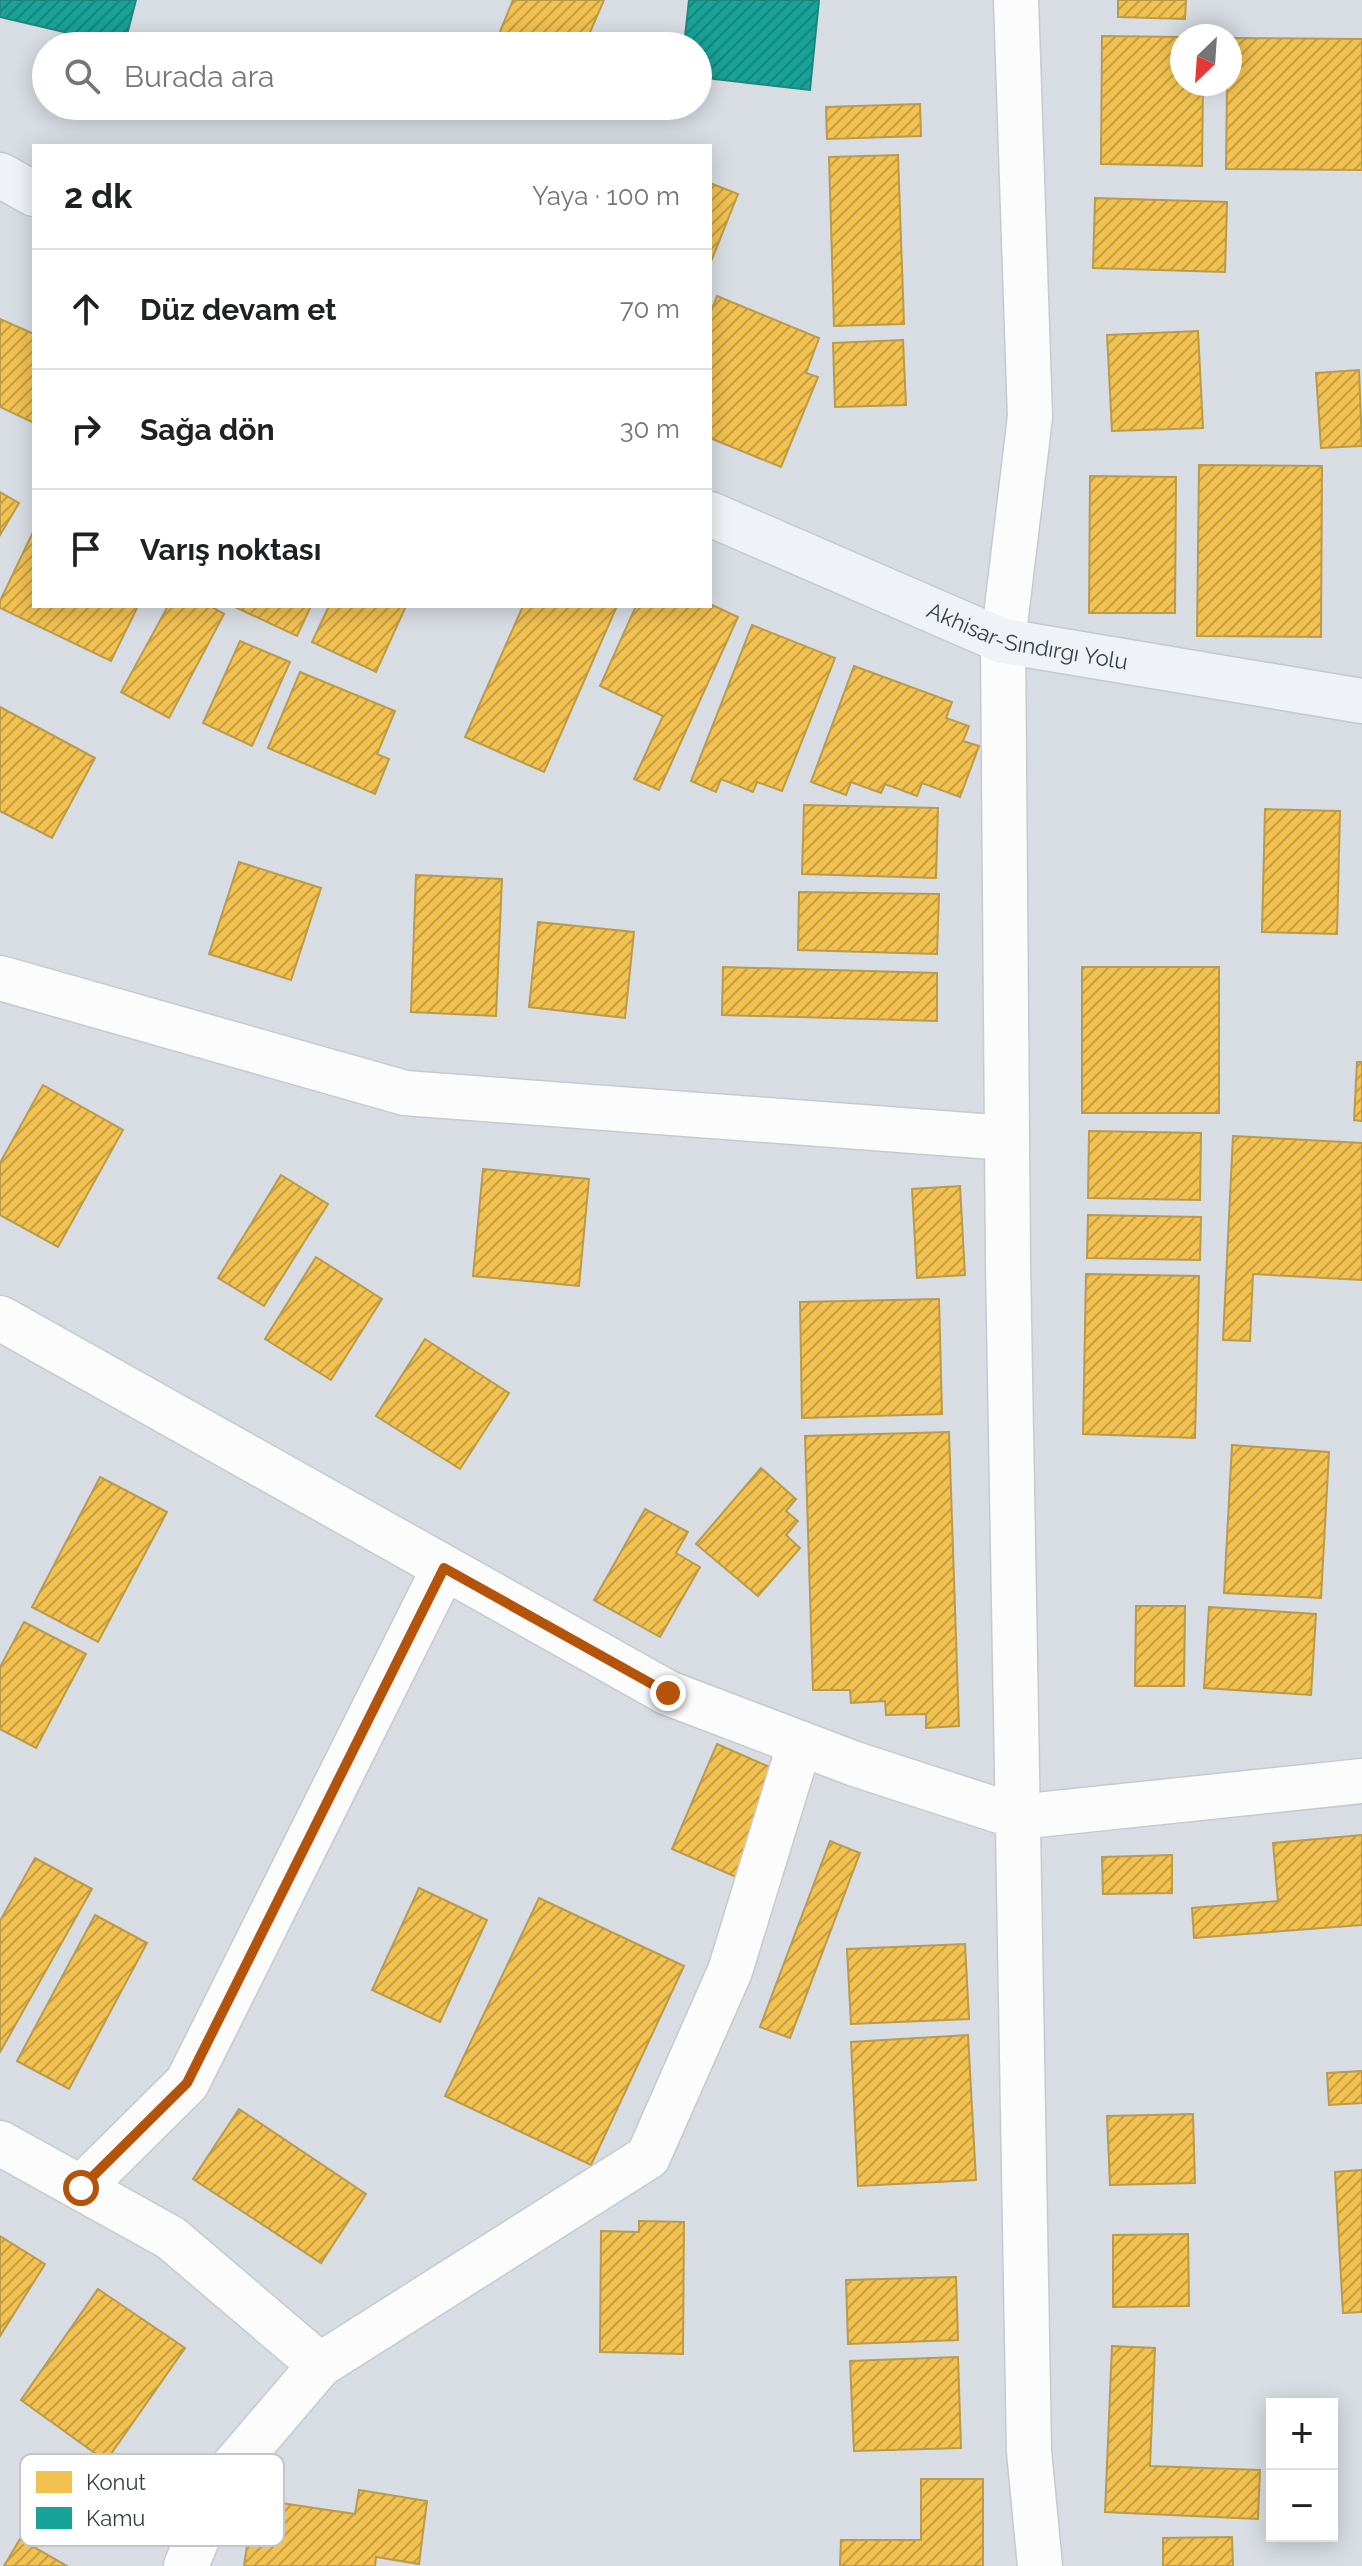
<!DOCTYPE html>
<html lang="tr">
<head>
<meta charset="utf-8">
<style>
  :root { --surface:#fff; --page:#f2f2f2; --text:#202124; --muted:#757577; --line:#e0e0e0 }
  body { margin:0; font-family:Raleway,sans-serif; background:var(--page); color:var(--text) }
  .controls { position:absolute; right:24px; bottom:24px; display:grid; overflow:hidden; border-radius:0px; box-shadow:0 4px 20px #0003 }
  .controls button { width:72px; height:72px; display:grid; place-items:center; padding:0; border:0; border-bottom:2px solid var(--line); background:var(--surface); color:var(--text); font:40px sans-serif }
  .compass { position:absolute; left:1170px; top:24px; width:72px; height:72px; border-radius:50%; background:var(--surface); box-shadow:0 4px 20px #0003; rotate:205deg }
  .stop { position:absolute; width:24px; height:24px; margin:-18px; border:6px solid #b45309; border-radius:50%; background:#fff }
  .stop.end { background:#b45309; border-color:#fff; box-shadow:0 2px 8px #0008 }
  .list { margin:0; padding:0; list-style:none }
  h2 { display:flex; justify-content:space-between; align-items:center; height:104px; margin:0; padding:0 32px; font-size:34px }
  h2 small { font-size:26px; font-weight:400; color:var(--muted) }
  .list li { display:grid; grid-template-columns:52px 1fr auto; gap:24px; align-items:center; box-sizing:border-box; height:120px; padding:0 32px; border-top:2px solid var(--line) }
  .list b { display:block; font-size:30px; white-space:nowrap }
  .list em { font-size:26px; font-style:normal; color:var(--muted) }
  .icon { flex:none; width:44px; height:44px; fill:none; stroke:currentColor; stroke-width:2; stroke-linecap:round; stroke-linejoin:round }
  .map { position:relative; flex:none; width:1362px; height:2566px; overflow:hidden }
  .search { position:absolute; background:var(--surface); box-shadow:0 4px 20px #0003; left:32px; top:32px; width:680px; height:88px; display:flex; align-items:center; gap:20px; box-sizing:border-box; padding:0 28px; border-radius:44px; color:var(--muted); font-size:30px }
  .panel { position:absolute; background:var(--surface); box-shadow:0 4px 20px #0003; left:32px; top:144px; width:680px; height:464px; border-radius:0px }
  .map>svg:first-child { display:block }
</style>
</head>
<body>
<div class="map">
<svg width="1362" height="2566" viewBox="0 0 1362 2566">
  <defs>
    <pattern id="homes-hatch" width="6" height="6" patternUnits="userSpaceOnUse" patternTransform="scale(2)"><rect width="6" height="6" fill="#f2c14e"/><path d="M-1 1l2-2M0 6l6-6M5 7l2-2" fill="none" stroke="#c59e43"/></pattern>
    <pattern id="public-hatch" width="6" height="6" patternUnits="userSpaceOnUse" patternTransform="scale(2)"><rect width="6" height="6" fill="#17a398"/><path d="M-1 1l2-2M0 6l6-6M5 7l2-2" fill="none" stroke="#16867e"/></pattern>
  </defs>
  <rect width="100%" height="100%" fill="#eaecef"/>
  <path fill="#d7dde3" fill-rule="evenodd" d="M 0,0 L 1362,0 L 1362,2566 L 0,2566 ZM 1182,36 L 1230,36 L 1230,84 L 1182,84 ZM 46,46 L 698,46 L 698,106 L 46,106 ZM 34,146 L 710,146 L 710,606 L 34,606 ZM 1272,2404 L 1332,2404 L 1332,2536 L 1272,2536 Z"/>
  <g fill="url(#homes-hatch)" stroke="#ba9a4b" stroke-width="2">
    <path d="M 513,0 L 604,0 L 584,46 L 527,46 L 499,34 Z"/>
    <path d="M 1118,0 L 1186,0 L 1185,19 L 1118,17 Z"/>
    <path d="M 1102,36 L 1182,37 L 1182,84 L 1203,84 L 1202,166 L 1101,164 Z"/>
    <path d="M 1230,38 L 1362,39 L 1362,170 L 1226,169 L 1227,84 L 1230,84 Z"/>
    <path d="M 920,104 L 921,136 L 827,139 L 826,107 Z"/>
    <path d="M 898,155 L 904,324 L 834,326 L 829,157 Z"/>
    <path d="M 710,183 L 738,194 L 710,264 Z"/>
    <path d="M 1095,198 L 1227,202 L 1225,272 L 1093,268 Z"/>
    <path d="M 717,296 L 819,338 L 806,373 L 818,377 L 781,467 L 710,438 L 710,314 Z"/>
    <path d="M 0,319 L 34,334 L 34,423 L 0,407 Z"/>
    <path d="M 1198,331 L 1203,428 L 1112,431 L 1107,335 Z"/>
    <path d="M 903,340 L 906,405 L 835,407 L 833,343 Z"/>
    <path d="M 1359,370 L 1362,446 L 1321,448 L 1316,373 Z"/>
    <path d="M 1199,465 L 1322,466 L 1321,637 L 1197,636 Z"/>
    <path d="M 1090,476 L 1176,477 L 1175,613 L 1089,613 Z"/>
    <path d="M 0,492 L 19,503 L 0,535 Z"/>
    <path d="M 34,530 L 34,606 L 138,606 L 111,661 L 0,608 L 0,601 Z"/>
    <path d="M 710,604 L 738,617 L 659,790 L 634,779 L 663,716 L 600,686 L 636,606 L 710,606 Z"/>
    <path d="M 168,606 L 210,606 L 224,614 L 169,718 L 121,692 Z"/>
    <path d="M 233,606 L 311,606 L 297,636 Z"/>
    <path d="M 329,606 L 406,606 L 376,672 L 312,642 Z"/>
    <path d="M 523,606 L 617,606 L 544,772 L 465,737 Z"/>
    <path d="M 752,625 L 835,658 L 782,791 L 757,782 L 753,792 L 721,779 L 716,792 L 691,781 Z"/>
    <path d="M 240,641 L 290,662 L 252,746 L 203,723 Z"/>
    <path d="M 854,666 L 952,702 L 946,718 L 969,726 L 963,741 L 979,746 L 960,797 L 922,783 L 917,796 L 885,784 L 881,793 L 851,782 L 846,795 L 811,782 Z"/>
    <path d="M 300,672 L 395,711 L 377,754 L 389,759 L 375,794 L 268,748 Z"/>
    <path d="M 0,707 L 95,758 L 52,838 L 0,811 Z"/>
    <path d="M 804,805 L 938,808 L 936,878 L 802,874 Z"/>
    <path d="M 1265,809 L 1340,811 L 1337,934 L 1262,932 Z"/>
    <path d="M 239,862 L 321,888 L 291,980 L 209,954 Z"/>
    <path d="M 416,875 L 502,879 L 496,1016 L 411,1012 Z"/>
    <path d="M 799,892 L 939,894 L 937,954 L 798,950 Z"/>
    <path d="M 538,922 L 634,932 L 625,1018 L 529,1007 Z"/>
    <path d="M 723,967 L 937,973 L 937,1021 L 722,1015 Z"/>
    <rect x="1082" y="967" width="137" height="146"/>
    <path d="M 1357,1062 L 1362,1062 L 1362,1121 L 1354,1120 Z"/>
    <path d="M 43,1085 L 123,1130 L 58,1247 L 0,1215 L 0,1163 Z"/>
    <path d="M 1089,1131 L 1201,1133 L 1200,1200 L 1088,1198 Z"/>
    <path d="M 1233,1136 L 1362,1143 L 1362,1280 L 1253,1274 L 1250,1341 L 1223,1340 Z"/>
    <path d="M 483,1169 L 589,1179 L 579,1286 L 473,1276 Z"/>
    <path d="M 281,1175 L 328,1204 L 264,1306 L 218,1278 Z"/>
    <path d="M 960,1186 L 965,1275 L 917,1278 L 912,1189 Z"/>
    <path d="M 1088,1215 L 1201,1217 L 1200,1260 L 1087,1258 Z"/>
    <path d="M 316,1257 L 382,1299 L 331,1380 L 265,1339 Z"/>
    <path d="M 1086,1274 L 1199,1276 L 1195,1438 L 1083,1434 Z"/>
    <path d="M 939,1299 L 942,1414 L 802,1418 L 800,1302 Z"/>
    <path d="M 425,1339 L 509,1393 L 460,1469 L 376,1416 Z"/>
    <path d="M 949,1432 L 959,1726 L 926,1728 L 926,1714 L 886,1715 L 885,1701 L 851,1703 L 850,1690 L 813,1690 L 805,1436 Z"/>
    <path d="M 1232,1445 L 1329,1452 L 1321,1598 L 1224,1593 Z"/>
    <path d="M 761,1468 L 796,1499 L 786,1511 L 798,1521 L 786,1535 L 800,1548 L 758,1596 L 696,1544 Z"/>
    <path d="M 100,1477 L 167,1512 L 98,1642 L 32,1607 Z"/>
    <path d="M 645,1509 L 688,1532 L 676,1553 L 700,1567 L 660,1637 L 594,1600 Z"/>
    <path d="M 1136,1606 L 1185,1606 L 1184,1686 L 1135,1686 Z"/>
    <path d="M 1209,1607 L 1316,1614 L 1311,1695 L 1204,1688 Z"/>
    <path d="M 24,1622 L 86,1654 L 36,1748 L 0,1729 L 0,1667 Z"/>
    <path d="M 717,1744 L 781,1772 L 736,1877 L 672,1849 Z"/>
    <path d="M 1362,1835 L 1362,1925 L 1194,1938 L 1192,1908 L 1278,1901 L 1273,1843 Z"/>
    <path d="M 830,1841 L 860,1853 L 790,2038 L 760,2027 Z"/>
    <path d="M 1172,1855 L 1172,1893 L 1103,1894 L 1102,1857 Z"/>
    <path d="M 35,1858 L 92,1889 L 0,2052 L 0,1921 Z"/>
    <path d="M 419,1888 L 487,1920 L 440,2022 L 372,1990 Z"/>
    <path d="M 539,1898 L 684,1966 L 591,2165 L 445,2096 Z"/>
    <path d="M 95,1915 L 147,1943 L 69,2089 L 17,2061 Z"/>
    <path d="M 965,1944 L 969,2019 L 851,2024 L 847,1949 Z"/>
    <path d="M 968,2035 L 976,2180 L 858,2186 L 851,2042 Z"/>
    <path d="M 1362,2071 L 1362,2103 L 1329,2105 L 1327,2073 Z"/>
    <path d="M 239,2109 L 366,2194 L 321,2263 L 193,2179 Z"/>
    <path d="M 1193,2114 L 1195,2183 L 1110,2185 L 1107,2116 Z"/>
    <path d="M 1362,2170 L 1362,2312 L 1343,2313 L 1335,2172 Z"/>
    <path d="M 639,2221 L 684,2222 L 683,2354 L 600,2352 L 601,2231 L 639,2232 Z"/>
    <path d="M 1188,2234 L 1189,2306 L 1113,2307 L 1113,2235 Z"/>
    <path d="M 0,2236 L 45,2264 L 0,2336 Z"/>
    <path d="M 956,2277 L 958,2340 L 848,2344 L 846,2280 Z"/>
    <path d="M 98,2289 L 185,2348 L 106,2461 L 21,2400 Z"/>
    <path d="M 1112,2346 L 1155,2348 L 1150,2466 L 1260,2470 L 1258,2519 L 1105,2512 Z"/>
    <path d="M 958,2357 L 961,2448 L 854,2451 L 850,2361 Z"/>
    <path d="M 921,2479 L 983,2479 L 983,2566 L 840,2566 L 841,2540 L 921,2540 Z"/>
    <path d="M 359,2490 L 427,2501 L 419,2564 L 376,2557 L 375,2566 L 244,2566 L 254,2499 L 355,2514 Z"/>
    <path d="M 1232,2537 L 1233,2566 L 1163,2566 L 1163,2538 Z"/>
    <path d="M 20,2539 L 67,2566 L 4,2566 Z"/>
  </g>
  <g fill="url(#public-hatch)" stroke="#20857f" stroke-width="2">
    <path d="M 0,0 L 136,0 L 124,46 L 0,17 Z"/>
    <path d="M 689,0 L 819,0 L 810,90 L 698,77 L 698,46 L 684,46 Z"/>
  </g>
  <g fill="none" stroke-linecap="round" stroke-linejoin="round">
    <g stroke="#c7cacd" stroke-width="47">
      <g id="minor">
        <path d="M 0,978 L 405,1093 L 1007,1138"/>
        <path d="M 0,1318 L 668,1693 L 855,1764 L 1018,1817 L 1362,1781"/>
        <path d="M 0,2143 L 171,2238 L 320,2365"/>
        <path d="M 81,2188 L 187,2083 L 444,1568"/>
        <path d="M 186,2566 L 221,2481 L 320,2365 L 648,2157 L 730,1971 L 800,1743"/>
      </g>
    </g>
    <g stroke="#c7cacd" stroke-width="47">
      <path id="tertiary" d="M 1016,0 L 1030,417 L 1003,641 L 1008,1262 L 1029,2451 L 1040,2566"/>
    </g>
    <g stroke="#c4c9d1" stroke-width="47">
      <g id="secondary">
        <path d="M 0,175 L 34,194"/>
        <path id="s1" d="M 710,514 L 1003,641 L 1362,701"/>
      </g>
    </g>
    <use href="#minor" stroke="#fcfcfd" stroke-width="44"/>
    <use href="#tertiary" stroke="#fcfcfd" stroke-width="44"/>
    <use href="#secondary" stroke="#eff2f6" stroke-width="44"/>
  </g>
  <g fill="none" stroke-linecap="round" stroke-linejoin="round">
    <path stroke="#b45309" stroke-width="10" d="M 81,2188 L 187,2083 L 444,1568 L 668,1693"/>
  </g>
  <g text-anchor="middle" dominant-baseline="central" stroke-width="8" stroke-linejoin="round" paint-order="stroke">
    <g font-size="22" fill="#363e45" stroke="#fff">
      <text stroke="none"><textPath href="#s1" startOffset="342">Akhisar-Sındırgı Yolu</textPath></text>
    </g>
  </g>
  <rect x="20" y="2454" width="264" height="92" rx="12" fill="#fff" stroke="#c3c5c7" stroke-width="2"/>
  <rect x="36" y="2471" width="36" height="22" fill="#f2c14e"/>
  <rect x="36" y="2507" width="36" height="22" fill="#17a398"/>
  <g font-size="22" fill="#363e45">
    <text x="86" y="2490">Konut</text>
    <text x="86" y="2526">Kamu</text>
  </g>
</svg>
<div class="controls">
<button>+</button>
<button>−</button>
</div>
<svg class="compass" viewBox="-18 -18 36 36"><path d="M0-13l5 13h-10z" fill="#e53935"/><path d="M0 13l5-13h-10z" fill="#757577"/></svg>
<div class="stop" style="left:81px;top:2188px"></div>
<div class="stop end" style="left:668px;top:1693px"></div>
<div class="search"><svg class="icon" aria-label="search" viewBox="0 0 24 24"><circle cx="10" cy="10" r="6"/><path d="M15 15l6 6"/></svg>Burada ara</div>
<section class="panel">
<h2>2 dk<small>Yaya · 100 m</small></h2>
<ul class="list">
<li><svg class="icon" aria-label="ahead" viewBox="0 0 24 24"><path d="M12 20V5M6 11l6-6 6 6"/></svg><div><b>Düz devam et</b></div><em>70 m</em></li>
<li><svg class="icon" aria-label="right" viewBox="0 0 24 24"><path d="M7 20v-9h11M14 6l5 5-5 5"/></svg><div><b>Sağa dön</b></div><em>30 m</em></li>
<li><svg class="icon" aria-label="arrive" viewBox="0 0 24 24"><path d="M6 21V4h12l-3 4 3 4H6"/></svg><div><b>Varış noktası</b></div></li>
</ul>
</section>
</div>
</body>
</html>
